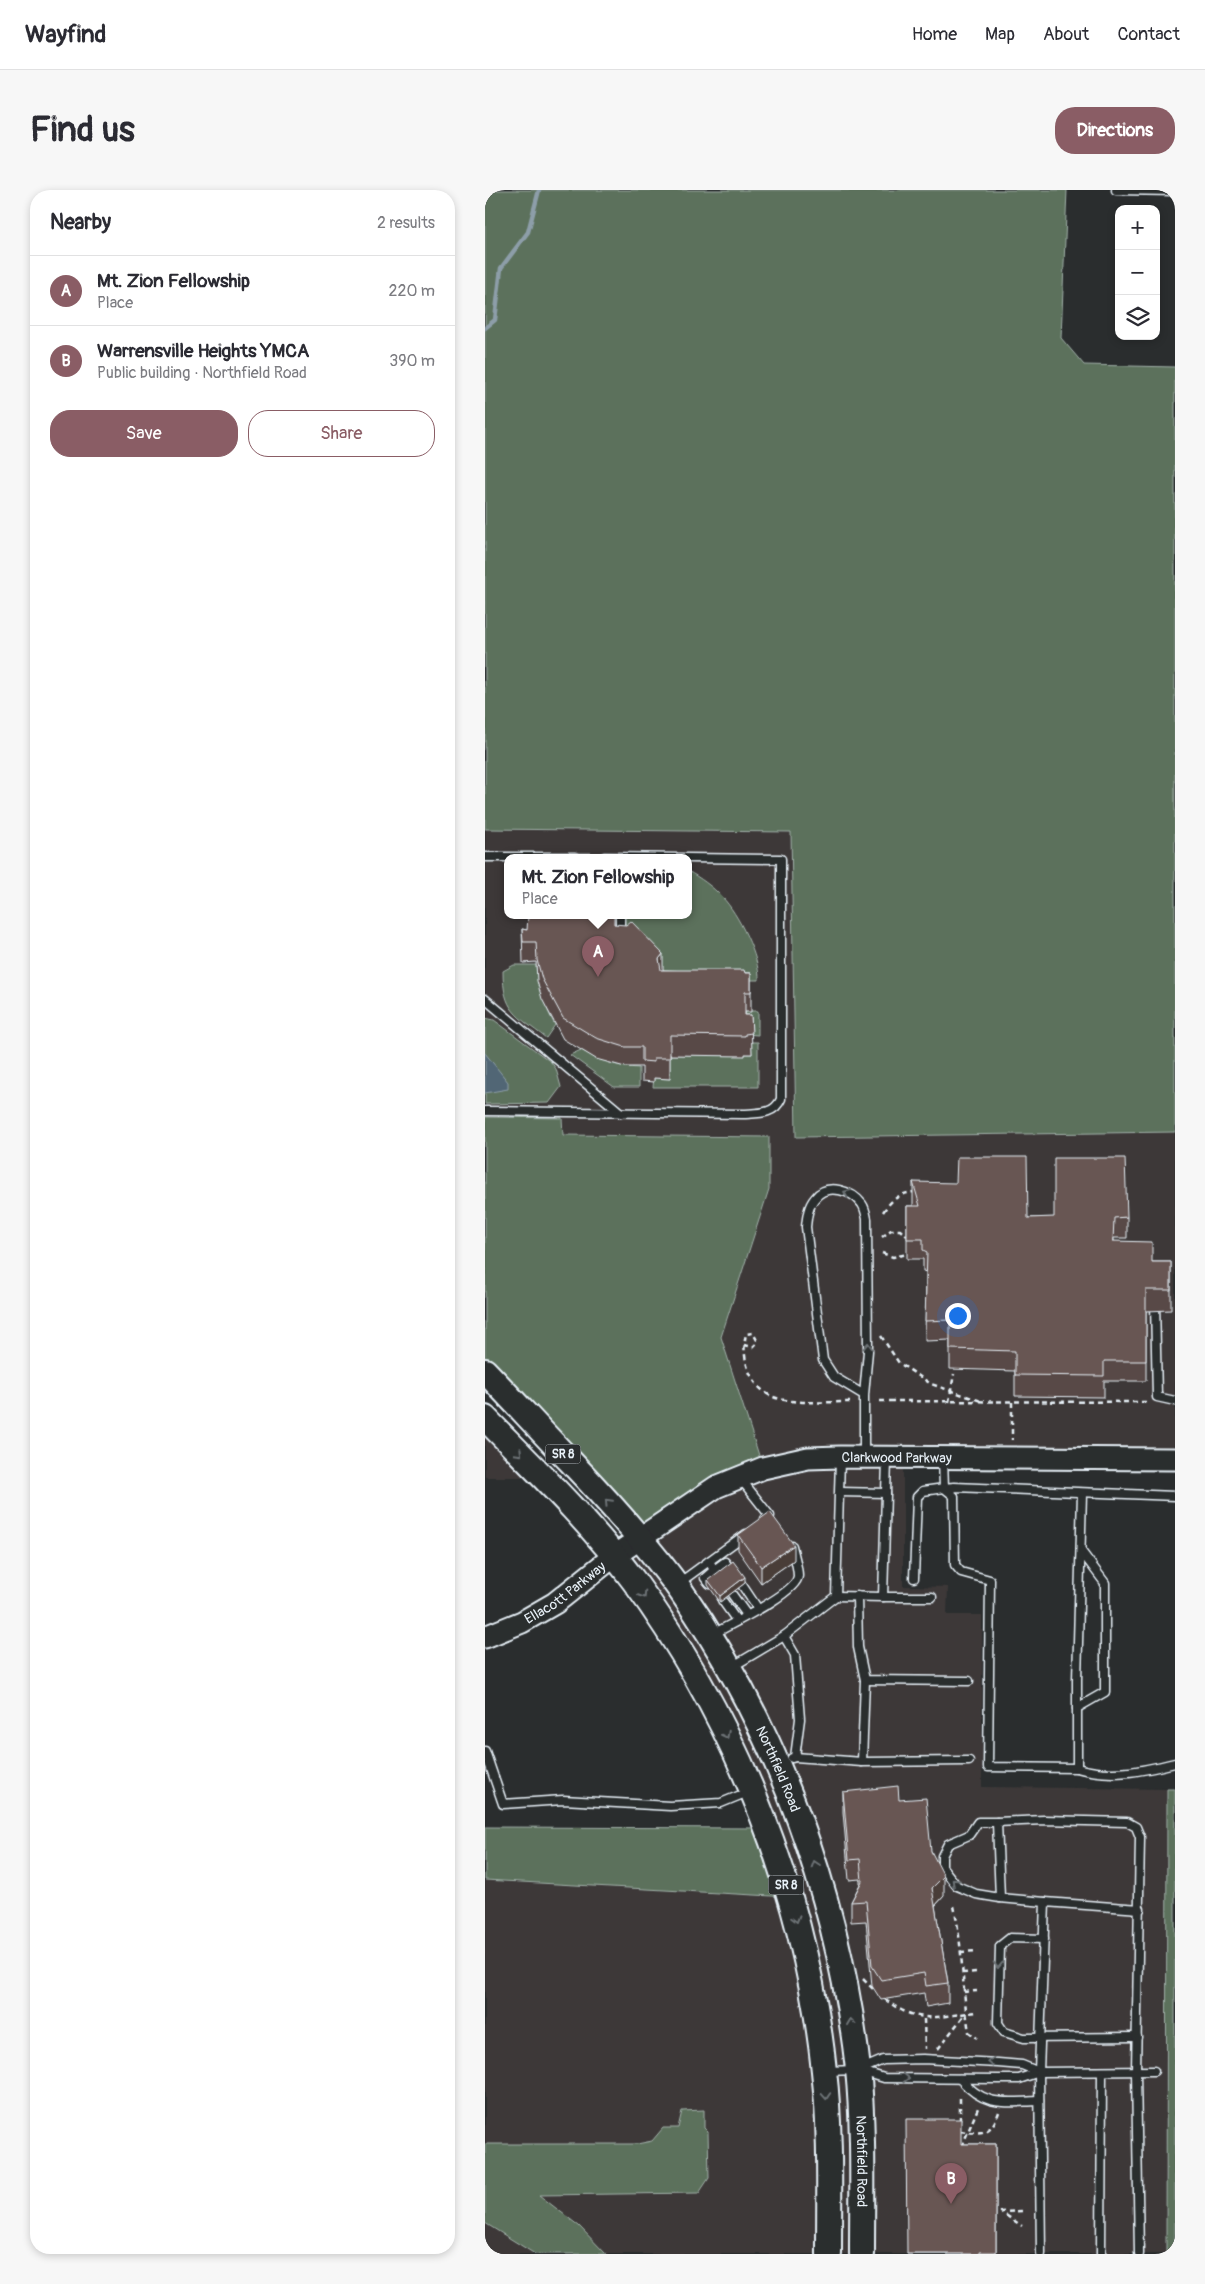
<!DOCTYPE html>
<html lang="en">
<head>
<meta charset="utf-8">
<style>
  :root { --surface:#fff; --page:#f7f7f7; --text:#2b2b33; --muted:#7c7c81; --line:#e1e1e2; --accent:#8a5d65 }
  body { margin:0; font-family:Pangolin,sans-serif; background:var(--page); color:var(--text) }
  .controls { position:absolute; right:15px; top:15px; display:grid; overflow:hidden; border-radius:10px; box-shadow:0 2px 8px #0003 }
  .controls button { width:45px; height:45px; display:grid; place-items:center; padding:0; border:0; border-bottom:1px solid var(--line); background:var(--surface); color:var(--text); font:25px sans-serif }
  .you { position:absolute; left:472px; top:1125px; width:18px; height:18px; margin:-12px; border:4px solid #fff; border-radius:50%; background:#1a73e8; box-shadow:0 0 0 8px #1a73e833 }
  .badge { display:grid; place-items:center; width:32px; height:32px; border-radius:50%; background:var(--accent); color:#fff; font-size:16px; font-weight:700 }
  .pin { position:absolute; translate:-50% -41px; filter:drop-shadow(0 1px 2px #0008) }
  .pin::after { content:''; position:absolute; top:26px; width:18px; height:15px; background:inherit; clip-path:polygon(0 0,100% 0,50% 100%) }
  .popup { position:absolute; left:19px; top:664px; width:188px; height:65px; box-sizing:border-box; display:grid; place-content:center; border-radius:10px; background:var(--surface); filter:drop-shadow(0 1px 4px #0005); font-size:16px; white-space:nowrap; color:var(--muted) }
  .popup b { font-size:19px; color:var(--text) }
  .popup::after { content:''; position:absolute; left:50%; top:100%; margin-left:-10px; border:10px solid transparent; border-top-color:var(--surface) }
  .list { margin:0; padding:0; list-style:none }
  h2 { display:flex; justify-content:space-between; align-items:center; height:65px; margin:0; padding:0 20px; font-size:21px }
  h2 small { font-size:16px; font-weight:400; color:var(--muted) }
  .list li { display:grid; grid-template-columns:32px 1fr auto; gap:15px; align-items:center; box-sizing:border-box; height:70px; padding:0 20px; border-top:1px solid var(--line) }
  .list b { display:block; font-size:19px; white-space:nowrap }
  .list p { margin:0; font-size:16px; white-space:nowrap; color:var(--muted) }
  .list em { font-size:16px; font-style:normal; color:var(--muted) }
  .actions { display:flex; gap:10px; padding:15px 20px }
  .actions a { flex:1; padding:11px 0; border:1px solid var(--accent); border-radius:20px; text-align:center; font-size:18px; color:var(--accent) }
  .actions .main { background:var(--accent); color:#fff }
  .icon { flex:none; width:28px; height:28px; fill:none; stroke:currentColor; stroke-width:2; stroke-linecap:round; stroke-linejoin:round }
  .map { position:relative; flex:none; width:690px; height:2064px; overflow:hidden; border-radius:20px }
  header { display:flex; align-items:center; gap:30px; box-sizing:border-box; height:70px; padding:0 25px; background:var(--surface); border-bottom:1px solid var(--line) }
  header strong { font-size:24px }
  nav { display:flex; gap:28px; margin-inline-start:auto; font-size:18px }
  .intro { display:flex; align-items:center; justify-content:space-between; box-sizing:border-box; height:120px; padding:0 30px }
  h1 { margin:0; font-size:35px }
  .button { padding:12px 22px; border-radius:20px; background:var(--accent); color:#fff; font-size:18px; font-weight:700 }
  main { display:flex; gap:30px; padding:0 30px }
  aside { flex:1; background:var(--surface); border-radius:20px; box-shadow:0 2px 8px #0003 }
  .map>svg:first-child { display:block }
</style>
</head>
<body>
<header>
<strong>Wayfind</strong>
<nav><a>Home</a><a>Map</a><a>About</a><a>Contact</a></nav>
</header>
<div class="intro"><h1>Find us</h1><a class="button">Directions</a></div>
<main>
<aside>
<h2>Nearby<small>2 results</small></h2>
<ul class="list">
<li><span class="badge">A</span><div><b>Mt. Zion Fellowship</b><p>Place</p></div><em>220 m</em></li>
<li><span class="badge">B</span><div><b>Warrensville Heights YMCA</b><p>Public building · Northfield Road</p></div><em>390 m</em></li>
</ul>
<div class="actions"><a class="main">Save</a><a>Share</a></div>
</aside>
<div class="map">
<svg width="690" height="2064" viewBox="0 0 690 2064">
  <rect width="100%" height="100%" fill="#2a2d2e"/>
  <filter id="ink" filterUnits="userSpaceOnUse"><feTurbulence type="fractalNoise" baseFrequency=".02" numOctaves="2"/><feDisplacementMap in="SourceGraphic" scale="10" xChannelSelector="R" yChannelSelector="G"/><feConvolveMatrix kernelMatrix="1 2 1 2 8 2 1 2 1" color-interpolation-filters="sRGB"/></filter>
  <g filter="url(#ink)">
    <g fill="#3d3939" fill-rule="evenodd">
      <path d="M 0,639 L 307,642 L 311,947 L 690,942 L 690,1269 L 418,1268 L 418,1396 L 463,1397 L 462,1425 L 497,1425 L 497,1597 L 682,1599 L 681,2064 L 0,2064 L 0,1690 L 304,1707 L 271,1609 L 129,1366 L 278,1278 L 236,1147 L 284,999 L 284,947 L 78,945 L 77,928 L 0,927 ZM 23,668 L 203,668 L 203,726 L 23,726 Z"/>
      <path d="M 0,1244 L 42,1287 L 0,1287 Z"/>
    </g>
    <g fill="#5c715c" stroke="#a2b1aa">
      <path d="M 0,0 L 582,0 L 576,148 L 599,175 L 690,177 L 690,942 L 311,947 L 306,642 L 0,639 Z"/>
      <path d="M 203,681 C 215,688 227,696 237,707 C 253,723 275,768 274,790 L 178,790 L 139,755 L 139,726 L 203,726 Z"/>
      <path d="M 29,775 L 51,775 C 52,797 59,815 70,835 L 61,848 C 31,825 18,821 18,781 Z"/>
      <path d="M 266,821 L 273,821 L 273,845 L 260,844 L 260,822 Z"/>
      <path d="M 0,828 L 9,830 L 66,872 L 71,879 L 76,897 L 64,913 L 0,914 Z"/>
      <path d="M 266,852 L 273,852 L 273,897 L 168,897 L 169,888 L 185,889 L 185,865 L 267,864 Z"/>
      <path d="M 96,860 C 115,871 133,877 154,878 L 154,897 L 129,897 L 85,865 Z"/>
      <path d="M 0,927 L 77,928 L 78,945 L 284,947 L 284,999 L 236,1147 L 278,1278 L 155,1348 L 0,1181 Z"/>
      <path d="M 682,1599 L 690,1599 L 690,2064 L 681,2064 Z"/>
      <path d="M 0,1637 L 282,1638 L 305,1707 L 0,1690 Z"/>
      <path d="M 219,1920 L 219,1938 L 223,1942 L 224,1988 L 214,2003 L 54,2005 L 94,2036 L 121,2064 L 50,2064 L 0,2033 L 0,1954 L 152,1954 L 167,1951 L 178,1938 L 193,1938 L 197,1921 Z"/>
    </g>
    <path fill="#516675" stroke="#8d9ea9" d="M 0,863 L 23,892 L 23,899 L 0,903 Z"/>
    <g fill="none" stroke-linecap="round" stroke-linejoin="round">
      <path stroke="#8d9ea9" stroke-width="4.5" d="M 0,138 L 10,130 L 16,78 L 43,42 L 54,0"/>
      <g stroke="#e8f1f8" stroke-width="11">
        <g id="lane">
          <path d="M 631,0 L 690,1"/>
          <path d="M 0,667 L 90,667"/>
          <path d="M 135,726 L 135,744"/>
          <path d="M 0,809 L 136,923"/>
          <path d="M 0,921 L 258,924 C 273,923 289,925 296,909 L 296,669 L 119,667"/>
          <path d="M 670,1112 L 672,1207 L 690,1211"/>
          <path d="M 379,1265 L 379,1205 L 383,1161 L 382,1029 C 381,1024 380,1018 377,1014 C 368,1001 342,992 330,1008 C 323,1016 322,1027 321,1037 L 338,1170 L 349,1187 L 379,1205"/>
          <path d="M 458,1269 L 459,1298 L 469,1297 L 690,1306"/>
          <path d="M 255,1288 L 285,1326 L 280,1329"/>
          <path d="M 355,1302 L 401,1303 L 402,1270"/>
          <path d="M 224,1371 L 229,1380 L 220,1388 L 225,1394"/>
          <path d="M 232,1384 L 229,1380 L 240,1372 L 245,1379"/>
          <path d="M 429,1388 L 432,1307 L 438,1301 L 459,1298 L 469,1306 L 470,1375 L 476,1382 L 505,1390 L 503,1577 L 592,1578 C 626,1588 657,1581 690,1573"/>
          <path d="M 194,1393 L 261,1344"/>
          <path d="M 257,1395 L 273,1419"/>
          <path d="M 246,1403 L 262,1425"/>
          <path d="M 351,1406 L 398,1407 L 401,1303"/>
          <path d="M 372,1406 L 373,1457 L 380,1490 L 484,1491"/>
          <path d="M 398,1407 L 447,1407"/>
          <path d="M 237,1410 L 252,1431"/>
          <path d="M 228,1444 C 244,1435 312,1403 313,1386 C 313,1377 309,1365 307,1356"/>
          <path d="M 299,1446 L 310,1465 L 315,1529 L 310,1567 L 307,1568"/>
          <path d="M 245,1478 L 299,1446 L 351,1406 L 355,1269"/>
          <path d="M 592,1518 L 620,1502 L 620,1393 L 596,1361"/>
          <path d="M 0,1561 L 18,1614 L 78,1610 L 185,1616 L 236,1613 L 263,1602"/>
          <path d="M 310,1567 L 377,1572 L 484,1571"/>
          <path d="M 377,1572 L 380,1490"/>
          <path d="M 592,1578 L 592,1490 L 597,1303"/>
          <path d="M 512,1632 L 493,1632 L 484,1645 L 463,1654 L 457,1666 L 457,1677 L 472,1696 L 491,1704 L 515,1708"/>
          <path d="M 560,1712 L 655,1719"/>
          <path d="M 559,1749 L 525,1748 L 515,1756 L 513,1833 L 519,1842 L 539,1848 L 652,1847"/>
          <path d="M 377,1879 L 398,1870 L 438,1869 L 513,1873 L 537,1875 L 554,1882 L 669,1881"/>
          <path d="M 341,1881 L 373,1880 L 399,1888 L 513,1889 L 534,1889 L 554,1882"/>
          <path d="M 475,1889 C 501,1918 518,1912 554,1911"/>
          <path d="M 556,2064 L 554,1882 L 560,1712 L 515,1708 L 512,1632 L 559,1630 L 642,1632 L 651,1637 L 655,1647 L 651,1881 L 654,2064"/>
          <path d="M 616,2064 L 617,1882"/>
        </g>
      </g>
      <g stroke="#e8f1f8" stroke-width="25">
        <g id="secondary">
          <path id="s1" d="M 0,1447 L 37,1432 L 70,1413 L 129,1366 L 231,1297 L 278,1278 L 323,1268 L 355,1267 L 690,1269"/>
        </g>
      </g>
      <g stroke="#e8f1f8" stroke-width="28">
        <g id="primary">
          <path id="s2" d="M 0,1181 C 29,1211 57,1242 86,1272 C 125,1313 163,1355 196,1401 C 294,1542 354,1709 373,1879 C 379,1940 377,2003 377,2064"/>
          <path d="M 0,1228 C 51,1280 105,1332 149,1391 C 253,1533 321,1705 339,1881 C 346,1941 344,2003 344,2064"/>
        </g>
      </g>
      <g stroke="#e8f1f8" stroke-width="2.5" stroke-dasharray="5 4" stroke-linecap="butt">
        <path d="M 398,1022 C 407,1009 415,1003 430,1002"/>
        <path d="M 397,1047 L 406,1040 L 415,1040 L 422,1046"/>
        <path d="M 397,1063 L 408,1067 L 423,1064"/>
        <path d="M 396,1146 L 414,1173 L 446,1194 L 496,1211"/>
        <path d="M 259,1155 L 268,1157 L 273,1152 L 268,1143 L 261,1144 C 255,1170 267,1203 295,1209 C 318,1214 342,1212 365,1212"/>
        <path d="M 395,1211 L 663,1212"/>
        <path d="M 464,1212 L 469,1184"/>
        <path d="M 527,1212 L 527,1250"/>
        <path d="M 469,1716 C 478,1757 477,1800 484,1842 L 492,1848"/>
        <path d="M 475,1762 L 493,1761"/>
        <path d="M 477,1783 L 492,1782"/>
        <path d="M 378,1789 L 390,1801"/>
        <path d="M 479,1802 L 492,1801"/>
        <path d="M 400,1809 C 433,1836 454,1826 492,1822"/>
        <path d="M 439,1829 L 440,1859"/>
        <path d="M 453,1859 L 480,1824"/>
        <path d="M 475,1931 L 475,1907"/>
        <path d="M 475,1941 C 497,1944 506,1945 514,1922"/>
        <path d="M 477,1956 L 493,1918"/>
        <path d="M 537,2021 L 516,2022 L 537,2036"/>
      </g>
      <use href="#lane" stroke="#2a2d2e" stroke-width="8"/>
      <use href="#secondary" stroke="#2a2d2e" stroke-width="21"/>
      <use href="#primary" stroke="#2a2d2e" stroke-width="24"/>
    </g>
    <g fill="#594a47" stroke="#e8f1f8">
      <path d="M 129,734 L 178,780 L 266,783 L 266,822 L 260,822 L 260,825 L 266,825 L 267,864 L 260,864 L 260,866 L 185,865 L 185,889 L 169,888 L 169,892 L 157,891 L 157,877 L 140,877 L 111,869 L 78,849 L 57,809 L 52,791 L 51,772 L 38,773 L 37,739 L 42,740 Z"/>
      <path d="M 428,992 L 543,1028 L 642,1027 L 642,1048 L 629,1048 L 629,1051 L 667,1072 L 686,1072 L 686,1120 L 661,1121 L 661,1191 L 619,1191 L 619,1207 L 530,1206 L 530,1181 L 465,1179 L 465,1150 L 440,1151 L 441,1082 L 438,1081 L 438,1069 L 422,1069 L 422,1016 L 428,1016 Z"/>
      <path d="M 253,1345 L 309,1370 L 276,1393 L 253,1360 Z"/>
      <path d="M 223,1390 L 260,1393 L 235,1412 L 223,1395 Z"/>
      <path d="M 358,1602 L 414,1610 L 446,1661 L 459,1706 L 450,1716 L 463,1793 L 463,1813 L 441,1817 L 439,1803 L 396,1810 L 387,1796 L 381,1731 L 366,1732 L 366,1712 L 375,1694 L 375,1689 L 364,1690 L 358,1622 Z"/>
      <path d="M 476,1954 L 511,1954 L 511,2064 L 422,2064 Z"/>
    </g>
    <g fill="#493c39" stroke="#e8f1f8">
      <path d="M 178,764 L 178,784 L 174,789 L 174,769 Z"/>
      <path d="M 309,1355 L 309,1370 L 276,1393 L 276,1377 Z"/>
      <path d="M 260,1387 L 260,1393 L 235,1412 L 235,1406 Z"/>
      <path d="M 459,1686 L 459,1706 L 447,1719 L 447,1698 Z"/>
    </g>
    <g fill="#685652" stroke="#e8f1f8">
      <rect x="80" y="663" width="49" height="5"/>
      <path d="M 43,726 L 129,726 L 129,734 L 141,735 L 146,731 L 178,764 L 174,769 L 176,780 L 259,780 L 260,783 L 266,783 L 266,802 L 260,802 L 260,825 L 266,825 L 267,843 L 260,844 L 260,846 L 185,845 L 185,868 L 169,868 L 169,872 L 157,871 L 157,857 L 140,857 L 111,848 L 78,828 L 57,789 L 52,770 L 51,752 L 38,752 L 37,739 L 42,740 Z"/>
      <path d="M 472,967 L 542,967 L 543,1028 L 569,1027 L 569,968 L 640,968 L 642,1027 L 629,1028 L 628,1051 L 667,1052 L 667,1072 L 686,1072 L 686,1100 L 661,1100 L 661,1171 L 619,1171 L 619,1186 L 530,1185 L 530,1161 L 465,1159 L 465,1130 L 440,1131 L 442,1062 L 438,1060 L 438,1049 L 422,1049 L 422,1016 L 435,1016 L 428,992 L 471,993 Z"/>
      <path d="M 285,1322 L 309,1355 L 276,1377 L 253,1345 Z"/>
      <path d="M 248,1371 L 260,1387 L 235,1406 L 223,1390 Z"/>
      <path d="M 413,1596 L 414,1610 L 441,1608 L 446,1661 L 459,1686 L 447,1698 L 463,1793 L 441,1796 L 439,1783 L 396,1790 L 387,1776 L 381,1711 L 366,1712 L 377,1691 L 375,1669 L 364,1670 L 358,1602 Z"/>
      <path d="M 421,1929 L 476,1929 L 476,1954 L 511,1954 L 511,2062 L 495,2062 L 495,2064 L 422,2064 Z"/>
    </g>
    <defs><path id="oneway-chevron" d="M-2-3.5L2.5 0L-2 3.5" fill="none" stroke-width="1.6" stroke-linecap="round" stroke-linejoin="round" transform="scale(1.25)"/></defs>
    <g stroke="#6c7275">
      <use href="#oneway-chevron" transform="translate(362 1003) rotate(-156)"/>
      <use href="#oneway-chevron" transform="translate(383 1156) rotate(-89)"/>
      <use href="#oneway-chevron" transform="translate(34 1263) rotate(46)"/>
      <use href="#oneway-chevron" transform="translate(123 1312) rotate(-133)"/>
      <use href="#oneway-chevron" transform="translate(158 1405) rotate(57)"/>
      <use href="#oneway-chevron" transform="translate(241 1545) rotate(63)"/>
      <use href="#oneway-chevron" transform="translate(330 1674) rotate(-108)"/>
      <use href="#oneway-chevron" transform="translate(470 1692) rotate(-137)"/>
      <use href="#oneway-chevron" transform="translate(311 1729) rotate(74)"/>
      <use href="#oneway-chevron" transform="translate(513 1775) rotate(92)"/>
      <use href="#oneway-chevron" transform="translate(366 1832) rotate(-98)"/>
      <use href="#oneway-chevron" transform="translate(506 1872) rotate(-177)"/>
      <use href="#oneway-chevron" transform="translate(421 1888) rotate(1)"/>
      <use href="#oneway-chevron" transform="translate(341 1906) rotate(86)"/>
    </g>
  </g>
  <g text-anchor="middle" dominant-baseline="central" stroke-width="4" stroke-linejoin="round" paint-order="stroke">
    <g fill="#2a2d2e" stroke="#afb6bb" stroke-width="1">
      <rect x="60.5" y="1254.5" width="35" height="19" rx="4"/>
      <rect x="283.5" y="1685.5" width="35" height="19" rx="4"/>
    </g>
    <g font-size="12" font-weight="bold" fill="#e8f1f8">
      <text x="78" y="1264">SR 8</text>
      <text x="301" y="1695">SR 8</text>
    </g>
    <g font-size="14" fill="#e8f1f8" stroke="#2a2d2e">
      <text stroke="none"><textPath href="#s1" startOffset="462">Clarkwood Parkway</textPath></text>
      <text stroke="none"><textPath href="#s1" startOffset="92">Ellacott Parkway</textPath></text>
      <text stroke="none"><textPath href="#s2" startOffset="498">Northfield Road</textPath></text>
      <text stroke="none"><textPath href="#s2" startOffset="902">Northfield Road</textPath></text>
    </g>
  </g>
</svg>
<div class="controls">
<button>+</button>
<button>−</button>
<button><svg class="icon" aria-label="layers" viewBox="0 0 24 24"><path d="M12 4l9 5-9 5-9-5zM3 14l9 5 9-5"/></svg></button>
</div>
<div class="you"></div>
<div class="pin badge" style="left:113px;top:787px">A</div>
<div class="popup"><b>Mt. Zion Fellowship</b>Place</div>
<div class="pin badge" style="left:466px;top:2014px">B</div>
</div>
</main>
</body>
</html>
